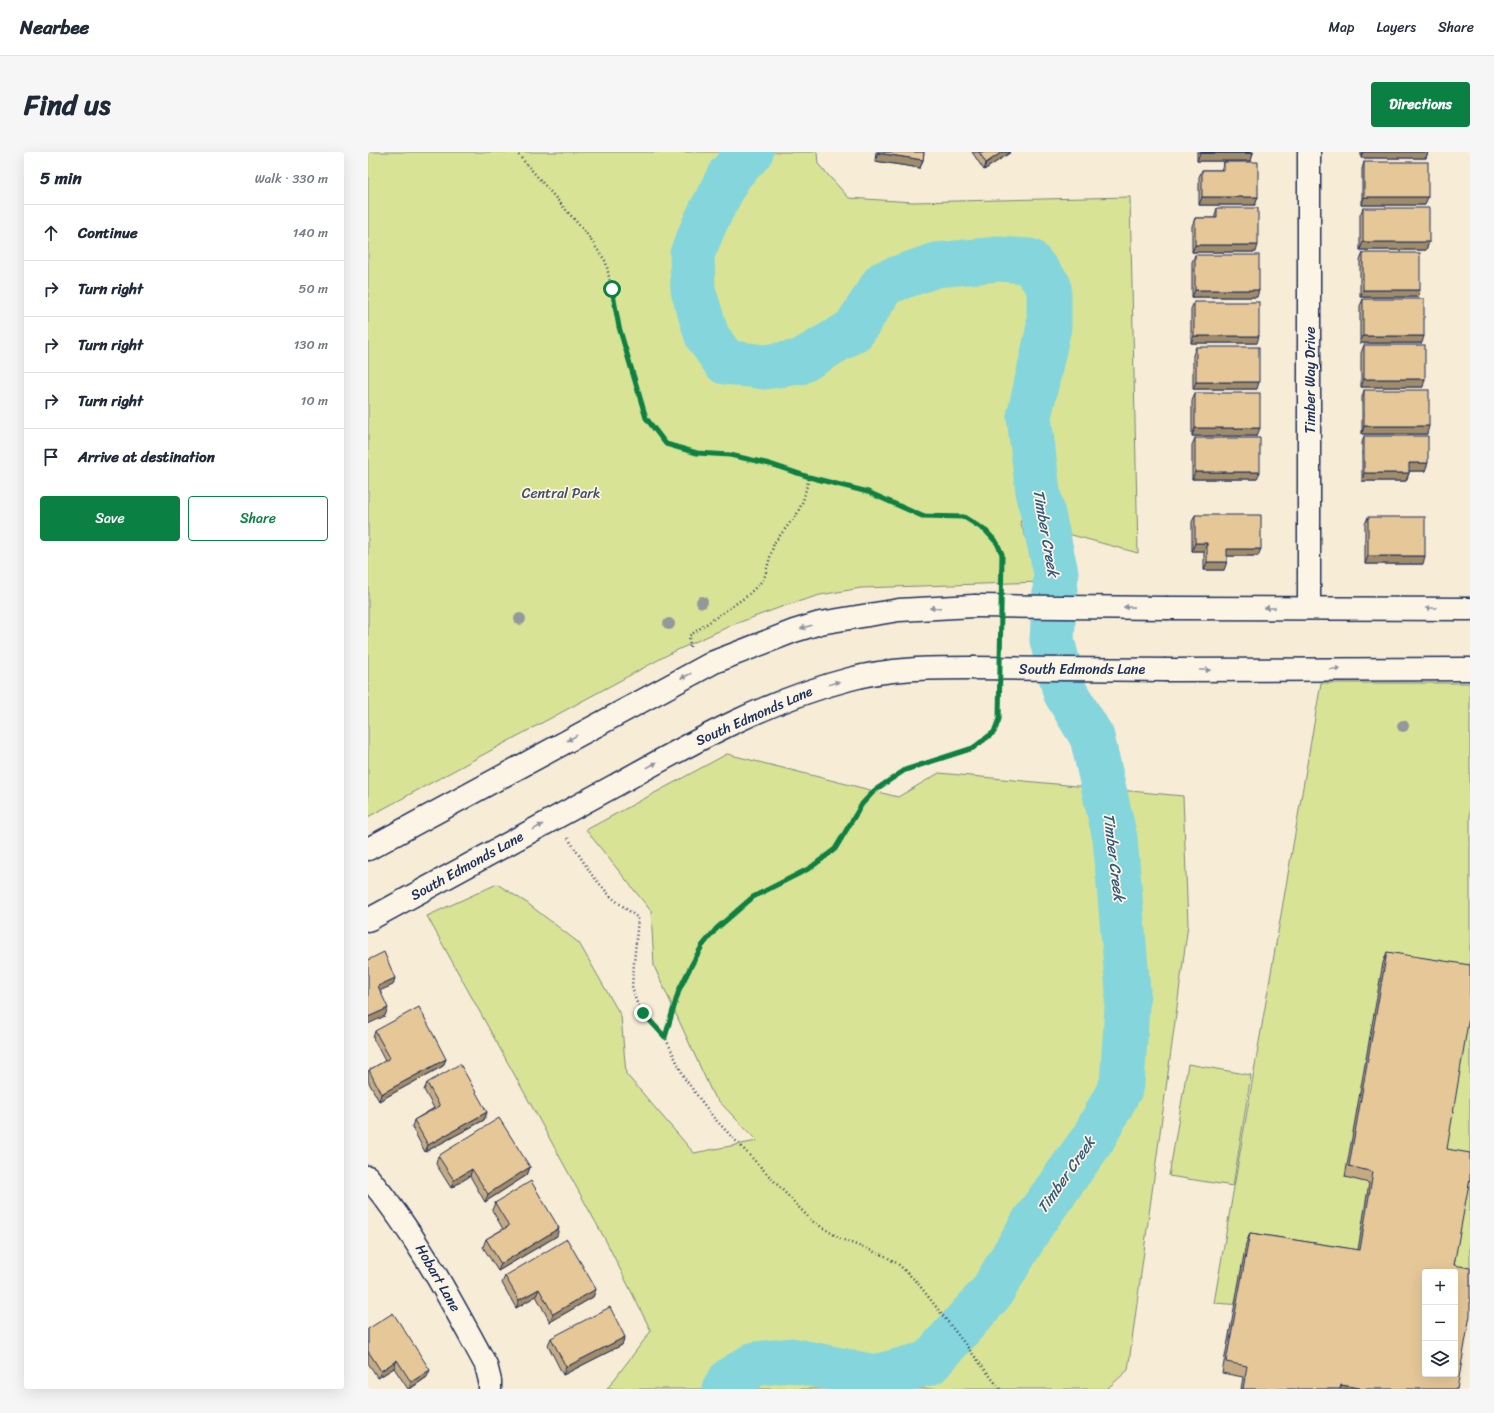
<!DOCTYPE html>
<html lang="en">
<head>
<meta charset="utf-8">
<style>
  :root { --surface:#fff; --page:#f6f6f7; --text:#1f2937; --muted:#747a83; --line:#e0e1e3; --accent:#0b8043 }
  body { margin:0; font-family:Sriracha,sans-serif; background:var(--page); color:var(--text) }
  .controls { position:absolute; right:12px; bottom:12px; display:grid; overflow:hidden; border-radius:4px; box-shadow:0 4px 16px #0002 }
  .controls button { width:36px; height:36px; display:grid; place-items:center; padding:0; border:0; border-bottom:1px solid var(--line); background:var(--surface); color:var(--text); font:20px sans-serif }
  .stop { position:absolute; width:12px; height:12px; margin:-9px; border:3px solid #0b8043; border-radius:50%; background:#fff }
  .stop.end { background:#0b8043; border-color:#fff; box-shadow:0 1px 4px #0008 }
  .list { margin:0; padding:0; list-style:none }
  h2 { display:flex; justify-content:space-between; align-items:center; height:52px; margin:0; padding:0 16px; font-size:17px }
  h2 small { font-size:13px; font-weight:400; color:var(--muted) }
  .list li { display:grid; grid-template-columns:26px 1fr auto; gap:12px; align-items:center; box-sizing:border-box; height:56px; padding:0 16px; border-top:1px solid var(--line) }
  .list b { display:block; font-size:15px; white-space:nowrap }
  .list em { font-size:13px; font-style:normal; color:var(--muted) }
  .actions { display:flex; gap:8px; padding:12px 16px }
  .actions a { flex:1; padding:9px 0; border:1px solid var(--accent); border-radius:4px; text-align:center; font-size:14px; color:var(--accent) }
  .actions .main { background:var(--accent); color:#fff }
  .icon { flex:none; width:22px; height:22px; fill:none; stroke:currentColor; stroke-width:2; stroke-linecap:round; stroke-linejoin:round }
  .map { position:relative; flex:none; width:1102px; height:1237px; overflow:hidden; border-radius:4px }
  header { display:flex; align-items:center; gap:24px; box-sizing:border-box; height:56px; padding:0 20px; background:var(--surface); border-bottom:1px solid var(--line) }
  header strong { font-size:19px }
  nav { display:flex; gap:22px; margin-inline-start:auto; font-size:14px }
  .intro { display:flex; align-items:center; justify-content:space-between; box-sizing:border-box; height:96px; padding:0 24px }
  h1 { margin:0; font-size:28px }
  .button { padding:10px 18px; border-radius:4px; background:var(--accent); color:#fff; font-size:14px; font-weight:700 }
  main { display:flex; gap:24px; padding:0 24px }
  aside { flex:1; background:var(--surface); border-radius:4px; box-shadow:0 4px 16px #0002 }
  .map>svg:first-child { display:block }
</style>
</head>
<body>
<header>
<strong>Nearbee</strong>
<nav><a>Map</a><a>Layers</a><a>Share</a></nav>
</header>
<div class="intro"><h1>Find us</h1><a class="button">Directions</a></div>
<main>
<aside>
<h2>5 min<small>Walk · 330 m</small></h2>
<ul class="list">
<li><svg class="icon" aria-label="ahead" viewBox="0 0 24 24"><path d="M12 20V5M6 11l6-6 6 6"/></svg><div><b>Continue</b></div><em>140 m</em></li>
<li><svg class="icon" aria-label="right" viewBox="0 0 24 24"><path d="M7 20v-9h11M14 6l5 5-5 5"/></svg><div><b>Turn right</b></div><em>50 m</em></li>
<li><svg class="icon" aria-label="right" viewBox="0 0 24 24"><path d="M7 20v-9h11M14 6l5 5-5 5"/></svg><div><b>Turn right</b></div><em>130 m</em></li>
<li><svg class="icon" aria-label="right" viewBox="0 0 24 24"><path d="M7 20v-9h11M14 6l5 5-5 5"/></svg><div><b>Turn right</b></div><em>10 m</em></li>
<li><svg class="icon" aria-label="arrive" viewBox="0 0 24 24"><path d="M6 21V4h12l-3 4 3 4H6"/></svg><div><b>Arrive at destination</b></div></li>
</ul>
<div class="actions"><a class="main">Save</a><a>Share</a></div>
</aside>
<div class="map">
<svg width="1102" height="1237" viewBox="0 0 1102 1237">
  <rect width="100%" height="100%" fill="#f7ecd6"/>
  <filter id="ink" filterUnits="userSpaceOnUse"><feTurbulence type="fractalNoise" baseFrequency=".025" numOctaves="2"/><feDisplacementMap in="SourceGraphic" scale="8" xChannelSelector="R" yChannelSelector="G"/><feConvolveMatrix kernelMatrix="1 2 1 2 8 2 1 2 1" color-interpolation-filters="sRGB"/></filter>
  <g filter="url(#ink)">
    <g fill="#d8e396" stroke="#7a897a">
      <path d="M 0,0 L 449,0 L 450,12 L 481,46 L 545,50 L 762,45 L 770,401 L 652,369 L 673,430 L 493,436 L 452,443 L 416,454 L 364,473 L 303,501 L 0,665 Z"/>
      <path d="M 953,531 L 1102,531 L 1102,1135 L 1087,1120 L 1057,1120 L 875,1153 L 846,1151 Z"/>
      <path d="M 359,602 L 530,645 L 571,621 L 815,644 L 820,773 L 760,1218 L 739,1237 L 239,1237 L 283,1179 L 238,1089 L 59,764 L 129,732 L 159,751 L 211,791 L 253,864 L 258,922 L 326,1001 L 389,989 L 345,943 L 286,814 L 283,759 L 218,678 Z"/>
      <path d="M 820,912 L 883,923 L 865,1034 L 801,1024 Z"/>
    </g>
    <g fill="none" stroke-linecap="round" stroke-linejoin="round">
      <path stroke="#85d6dc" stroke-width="45" d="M 356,1237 L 363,1227 L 387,1212 L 423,1208 L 507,1225 L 561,1211 L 623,1141 L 666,1069 L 725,987 L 754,933 L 760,839 L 747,686 L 724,585 L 697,540 L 684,488 L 688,421 L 670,340 L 661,265 L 681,175 L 681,134 L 661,109 L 630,107 L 568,113 L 516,131 L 486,178 L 432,210 L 396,215 L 357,210 L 339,184 L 325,138 L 324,102 L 338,69 L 362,22 L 383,0"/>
      <g stroke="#1b2f5e" stroke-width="25">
        <g id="street">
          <path d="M 941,456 L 941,0"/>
          <path d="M 0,1025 C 49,1083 82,1147 118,1213 L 122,1229 L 122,1237"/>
        </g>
      </g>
      <g stroke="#1b2f5e" stroke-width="25">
        <g id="secondary">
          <path d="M 800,456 L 1102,457"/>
          <path d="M 798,518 L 1102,517"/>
          <path d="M 0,697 L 346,510 L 426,479 L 452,471 L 531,458 L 606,454"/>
          <path d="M 0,768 C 82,723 164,678 246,634 C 322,592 397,549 482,527 C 522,516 563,516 604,516"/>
        </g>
      </g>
      <g stroke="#1b2f5e" stroke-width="2.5" stroke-dasharray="1 3" stroke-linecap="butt">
        <path d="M 148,0 L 218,81 L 238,110 L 251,175 L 278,266 L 298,292 L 329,301 L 362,303 L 402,312 L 441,325 L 500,340 L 554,364 L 596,365 L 618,379 L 629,391 L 634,402 L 634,431"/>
        <path d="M 632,493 L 633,478"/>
        <path d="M 322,495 L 321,484 L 379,444 L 396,427 L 406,391 L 429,362 L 435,349 L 441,325"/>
        <path d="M 200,686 L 224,723 L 243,745 L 270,766 L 264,834 L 268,849 L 275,861 L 297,885 L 317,927 L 346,966 L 444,1069 L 473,1087 L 517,1104 L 530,1112 L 548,1129 L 632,1237"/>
        <path d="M 297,885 C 312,835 322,801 362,765 C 370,758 377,750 385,745 C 411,728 444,721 466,698 C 471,693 474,686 477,680 C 489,659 500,641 521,628 C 532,621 542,616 554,612 C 577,604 608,601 625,581 C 634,571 631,552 631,540"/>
      </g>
      <use href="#street" stroke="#fcf5e5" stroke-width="22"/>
      <use href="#secondary" stroke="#fcf5e5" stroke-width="22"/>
      <g stroke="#1b2f5e" stroke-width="25" stroke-linecap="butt">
        <g id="secondary-bridge">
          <path d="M 606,454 L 800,456"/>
          <path d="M 604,516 L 798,518"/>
        </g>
      </g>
      <use href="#secondary-bridge" stroke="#fcf5e5" stroke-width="22"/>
    </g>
    <g fill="#93989a">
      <circle cx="334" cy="450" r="6"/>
      <circle cx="152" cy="467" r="6"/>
      <circle cx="301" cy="472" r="6"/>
      <circle cx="1035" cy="574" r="6"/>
    </g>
    <g fill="#c5ab83" stroke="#1b2f5e">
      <path d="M 508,0 L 556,0 L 555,8 L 552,16 L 507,9 Z"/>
      <path d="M 604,0 L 643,0 L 616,18 Z"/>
      <path d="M 829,0 L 885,0 L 883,9 L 829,9 Z"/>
      <path d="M 993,0 L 1060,0 L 1058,6 L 993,6 Z"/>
      <path d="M 856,10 L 890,45 L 887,53 L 831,53 L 831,25 L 834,18 L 853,18 Z"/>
      <path d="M 996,10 L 1057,53 L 994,53 L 994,17 Z"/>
      <path d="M 849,56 L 888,100 L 824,100 L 824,74 L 827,66 L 847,66 L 847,63 Z"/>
      <path d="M 995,56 L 1061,90 L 1058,98 L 992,98 L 992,63 Z"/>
      <path d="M 995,101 L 1050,145 L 992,145 L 992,108 Z"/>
      <path d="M 827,103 L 889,145 L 824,145 L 824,110 Z"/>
      <path d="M 995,147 L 1054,191 L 992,191 L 992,154 Z"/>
      <path d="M 826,150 L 889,191 L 823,191 L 823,157 Z"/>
      <path d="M 996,193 L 1055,235 L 993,235 L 993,201 Z"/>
      <path d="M 828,195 L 889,237 L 825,237 L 825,203 Z"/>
      <path d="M 996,238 L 1059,282 L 994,282 L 994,245 Z"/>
      <path d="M 827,241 L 889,284 L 824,284 L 824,249 Z"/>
      <path d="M 996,284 L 1057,319 L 1041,319 L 1041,321 L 1038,329 L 994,329 L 994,291 Z"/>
      <path d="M 827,286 L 889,327 L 824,327 L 824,293 Z"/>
      <path d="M 827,363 L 890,404 L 859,404 L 856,418 L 836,418 L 836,399 L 824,399 L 824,370 Z"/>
      <path d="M 1000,365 L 1055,412 L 997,412 L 997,372 Z"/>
      <path d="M 1019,800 L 1079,997 L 1086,1113 L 1089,1237 L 873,1237 L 875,1225 L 854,1221 L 878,1092 L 882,1081 L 990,1098 L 1001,1031 L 977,1025 L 1015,811 Z"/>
      <path d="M 7,879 L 78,907 L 75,914 L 11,949 L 0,929 L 0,920 L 1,918 L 17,909 L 5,886 Z"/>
      <path d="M 59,931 L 119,960 L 116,968 L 57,1000 L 44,975 L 46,968 L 66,956 L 56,938 Z"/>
      <path d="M 70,1004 L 162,1015 L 159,1023 L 117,1050 L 102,1024 L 83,1036 L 68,1012 Z"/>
      <path d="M 127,1051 L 189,1084 L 130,1119 L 115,1095 L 118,1087 L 135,1077 L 124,1058 Z"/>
      <path d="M 137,1124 L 228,1137 L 225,1145 L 182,1170 L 168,1144 L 148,1156 L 134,1131 Z"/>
      <path d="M 0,1177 L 59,1225 L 42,1237 L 40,1237 L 26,1216 L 10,1226 L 0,1211 Z"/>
      <path d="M 257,1185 L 254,1193 L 195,1223 L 180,1193 L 183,1186 Z"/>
    </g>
    <g fill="#a08b6a" stroke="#1b2f5e">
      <path d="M 634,0 L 643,0 L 616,18 L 618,11 Z"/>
      <path d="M 995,0 L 1060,0 L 1058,6 L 993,6 Z"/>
      <path d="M 510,1 L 555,8 L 552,16 L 507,9 Z"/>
      <path d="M 832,1 L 885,1 L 883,9 L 829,9 Z"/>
      <path d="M 834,45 L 890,45 L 887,53 L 831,53 Z"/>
      <path d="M 996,45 L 1060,45 L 1057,53 L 994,53 Z"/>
      <path d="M 995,90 L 1061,90 L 1058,98 L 992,98 Z"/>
      <path d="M 827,93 L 890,93 L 888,100 L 824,100 Z"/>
      <path d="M 827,138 L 891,138 L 889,145 L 824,145 Z"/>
      <path d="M 995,138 L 1052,138 L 1050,145 L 992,145 Z"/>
      <path d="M 826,184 L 891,184 L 889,191 L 823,191 Z"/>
      <path d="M 995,184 L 1056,184 L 1054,191 L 992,191 Z"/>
      <path d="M 996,227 L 1057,227 L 1055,235 L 993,235 Z"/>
      <path d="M 828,230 L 891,230 L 889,237 L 825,237 Z"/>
      <path d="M 996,274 L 1061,274 L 1059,282 L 994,282 Z"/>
      <path d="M 827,276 L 892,276 L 889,284 L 824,284 Z"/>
      <path d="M 1041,311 L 1060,311 L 1057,319 L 1038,319 Z"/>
      <path d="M 827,320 L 892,320 L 889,327 L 824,327 Z"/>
      <path d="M 996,321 L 1041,321 L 1038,329 L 994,329 Z"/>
      <path d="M 827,391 L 839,391 L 836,399 L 824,399 Z"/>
      <path d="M 859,397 L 893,397 L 890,404 L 856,404 Z"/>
      <path d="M 1000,404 L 1057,404 L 1055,412 L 997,412 Z"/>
      <path d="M 839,410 L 859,410 L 856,418 L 836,418 Z"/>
      <path d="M 27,826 L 25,833 L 7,841 L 10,834 Z"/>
      <path d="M 20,856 L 17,864 L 0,872 L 0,865 Z"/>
      <path d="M 78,907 L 75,914 L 11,949 L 13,942 Z"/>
      <path d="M 119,960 L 116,968 L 57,1000 L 60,993 Z"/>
      <path d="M 162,1015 L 159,1023 L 117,1050 L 120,1042 Z"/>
      <path d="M 104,1017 L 102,1024 L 83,1036 L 86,1028 Z"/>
      <path d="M 191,1076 L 189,1084 L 130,1119 L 133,1112 Z"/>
      <path d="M 171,1137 L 168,1144 L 148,1156 L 151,1148 Z"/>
      <path d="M 228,1137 L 225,1145 L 182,1170 L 185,1162 Z"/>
      <path d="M 257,1185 L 254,1193 L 195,1223 L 198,1215 Z"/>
      <path d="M 29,1208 L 26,1216 L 10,1226 L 13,1219 Z"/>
      <path d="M 62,1218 L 59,1225 L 41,1237 L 43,1230 Z"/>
      <path d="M 973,1233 L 992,1236 L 992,1237 L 971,1237 Z"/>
    </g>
    <g fill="#e5c798" stroke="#1b2f5e" fill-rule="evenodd">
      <path d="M 510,0 L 556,0 L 555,8 L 510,1 Z"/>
      <path d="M 611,0 L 634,0 L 618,11 Z"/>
      <rect x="832" y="0" width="53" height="1"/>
      <path d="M 856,10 L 890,10 L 890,45 L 834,45 L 834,18 L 856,18 Z"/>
      <rect x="996" y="10" width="64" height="35"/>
      <path d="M 849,56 L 890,56 L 890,93 L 827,93 L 827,66 L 849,66 Z"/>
      <rect x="995" y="56" width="66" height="34"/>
      <rect x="995" y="101" width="57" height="37"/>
      <rect x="827" y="103" width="64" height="35"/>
      <rect x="995" y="147" width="61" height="37"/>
      <rect x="826" y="150" width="65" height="34"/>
      <rect x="996" y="193" width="61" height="34"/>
      <rect x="828" y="195" width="63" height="35"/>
      <rect x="996" y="238" width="65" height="36"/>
      <rect x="827" y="241" width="65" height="35"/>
      <path d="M 996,284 L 1060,284 L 1060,311 L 1041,311 L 1041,321 L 996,321 Z"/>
      <rect x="827" y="286" width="65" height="34"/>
      <path d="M 827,363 L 893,363 L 893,397 L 859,397 L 859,410 L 839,410 L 839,391 L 827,391 Z"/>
      <rect x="1000" y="365" width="57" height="39"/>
      <path d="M 16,800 L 27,826 L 10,834 L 20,856 L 0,865 L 0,808 Z"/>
      <path d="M 1019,800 L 1102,813 L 1102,859 L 1079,997 L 1102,1001 L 1102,1026 L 1086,1113 L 1102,1116 L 1102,1163 L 1089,1237 L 992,1237 L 992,1236 L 973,1233 L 972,1237 L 875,1237 L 879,1214 L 858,1210 L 882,1081 L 992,1098 L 1005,1020 L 981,1014 ZM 1057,1120 L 1087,1120 L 1087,1222 L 1057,1222 Z"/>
      <path d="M 51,855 L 78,907 L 13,942 L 1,918 L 22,906 L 7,879 Z"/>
      <path d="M 92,912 L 119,960 L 60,993 L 46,968 L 72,954 L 59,931 Z"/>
      <path d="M 131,966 L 162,1015 L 120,1042 L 104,1017 L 86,1028 L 70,1004 Z"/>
      <path d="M 163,1029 L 191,1076 L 133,1112 L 118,1087 L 141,1074 L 127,1051 Z"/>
      <path d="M 199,1087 L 228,1137 L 185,1162 L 171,1137 L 151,1148 L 137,1124 Z"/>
      <path d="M 242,1155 L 257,1185 L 198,1215 L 183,1186 Z"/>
      <path d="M 25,1161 L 62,1218 L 43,1230 L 29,1208 L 13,1219 L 0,1199 L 0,1177 Z"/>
    </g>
    <defs><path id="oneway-solid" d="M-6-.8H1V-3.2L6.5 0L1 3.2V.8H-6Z"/></defs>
    <g fill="#8c92a2">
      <use href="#oneway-solid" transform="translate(761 455) rotate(-179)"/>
      <use href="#oneway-solid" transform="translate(567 456) rotate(177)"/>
      <use href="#oneway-solid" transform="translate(902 456) rotate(-180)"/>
      <use href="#oneway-solid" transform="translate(1063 456) rotate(-180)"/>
      <use href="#oneway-solid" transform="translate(438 475) rotate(163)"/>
      <use href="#oneway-solid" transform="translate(967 517)"/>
      <use href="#oneway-solid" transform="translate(837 518)"/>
      <use href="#oneway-solid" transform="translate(318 524) rotate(153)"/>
      <use href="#oneway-solid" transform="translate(466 531) rotate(-16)"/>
      <use href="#oneway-solid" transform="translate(204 586) rotate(151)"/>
      <use href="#oneway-solid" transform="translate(284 613) rotate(-29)"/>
      <use href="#oneway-solid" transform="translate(170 675) rotate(-29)"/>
    </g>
  </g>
  <g fill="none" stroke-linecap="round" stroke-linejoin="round" filter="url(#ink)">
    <path stroke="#0b8043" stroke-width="5" d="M 244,137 L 251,175 L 278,266 L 298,292 L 329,301 L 362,303 L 402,312 L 441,325 L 500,340 L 554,364 L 596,365 L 618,379 L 629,391 L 634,402 L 631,567 L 626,580 L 605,596 L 537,618 L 507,638 L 494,652 L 467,697 L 442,716 L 385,745 L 348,777 L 334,794 L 323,814 L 311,838 L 297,885 L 275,861"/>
  </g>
  <g text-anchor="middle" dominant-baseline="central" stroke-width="3.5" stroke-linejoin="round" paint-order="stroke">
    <g font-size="14" fill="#1b2f5e" stroke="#fcf5e5">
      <text transform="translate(942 228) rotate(-90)">Timber Way Drive</text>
      <text x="714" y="517">South Edmonds Lane</text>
      <text transform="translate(386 564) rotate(-24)">South Edmonds Lane</text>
      <text transform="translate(99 714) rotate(-29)">South Edmonds Lane</text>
      <text transform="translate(70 1126) rotate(60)">Hobart Lane</text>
    </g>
    <g font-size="14" fill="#415369" stroke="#fcf5e5">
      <text x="193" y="341">Central Park</text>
    </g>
    <g font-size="15" font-style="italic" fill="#36597e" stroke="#fcf5e5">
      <text transform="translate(678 381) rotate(80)">Timber Creek</text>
      <text transform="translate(746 705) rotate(83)">Timber Creek</text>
      <text transform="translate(698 1023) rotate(-55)">Timber Creek</text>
    </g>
  </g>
</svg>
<div class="controls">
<button>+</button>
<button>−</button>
<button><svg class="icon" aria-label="layers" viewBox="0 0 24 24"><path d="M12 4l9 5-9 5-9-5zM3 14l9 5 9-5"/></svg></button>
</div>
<div class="stop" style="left:244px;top:137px"></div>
<div class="stop end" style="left:275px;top:861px"></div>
</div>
</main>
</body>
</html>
